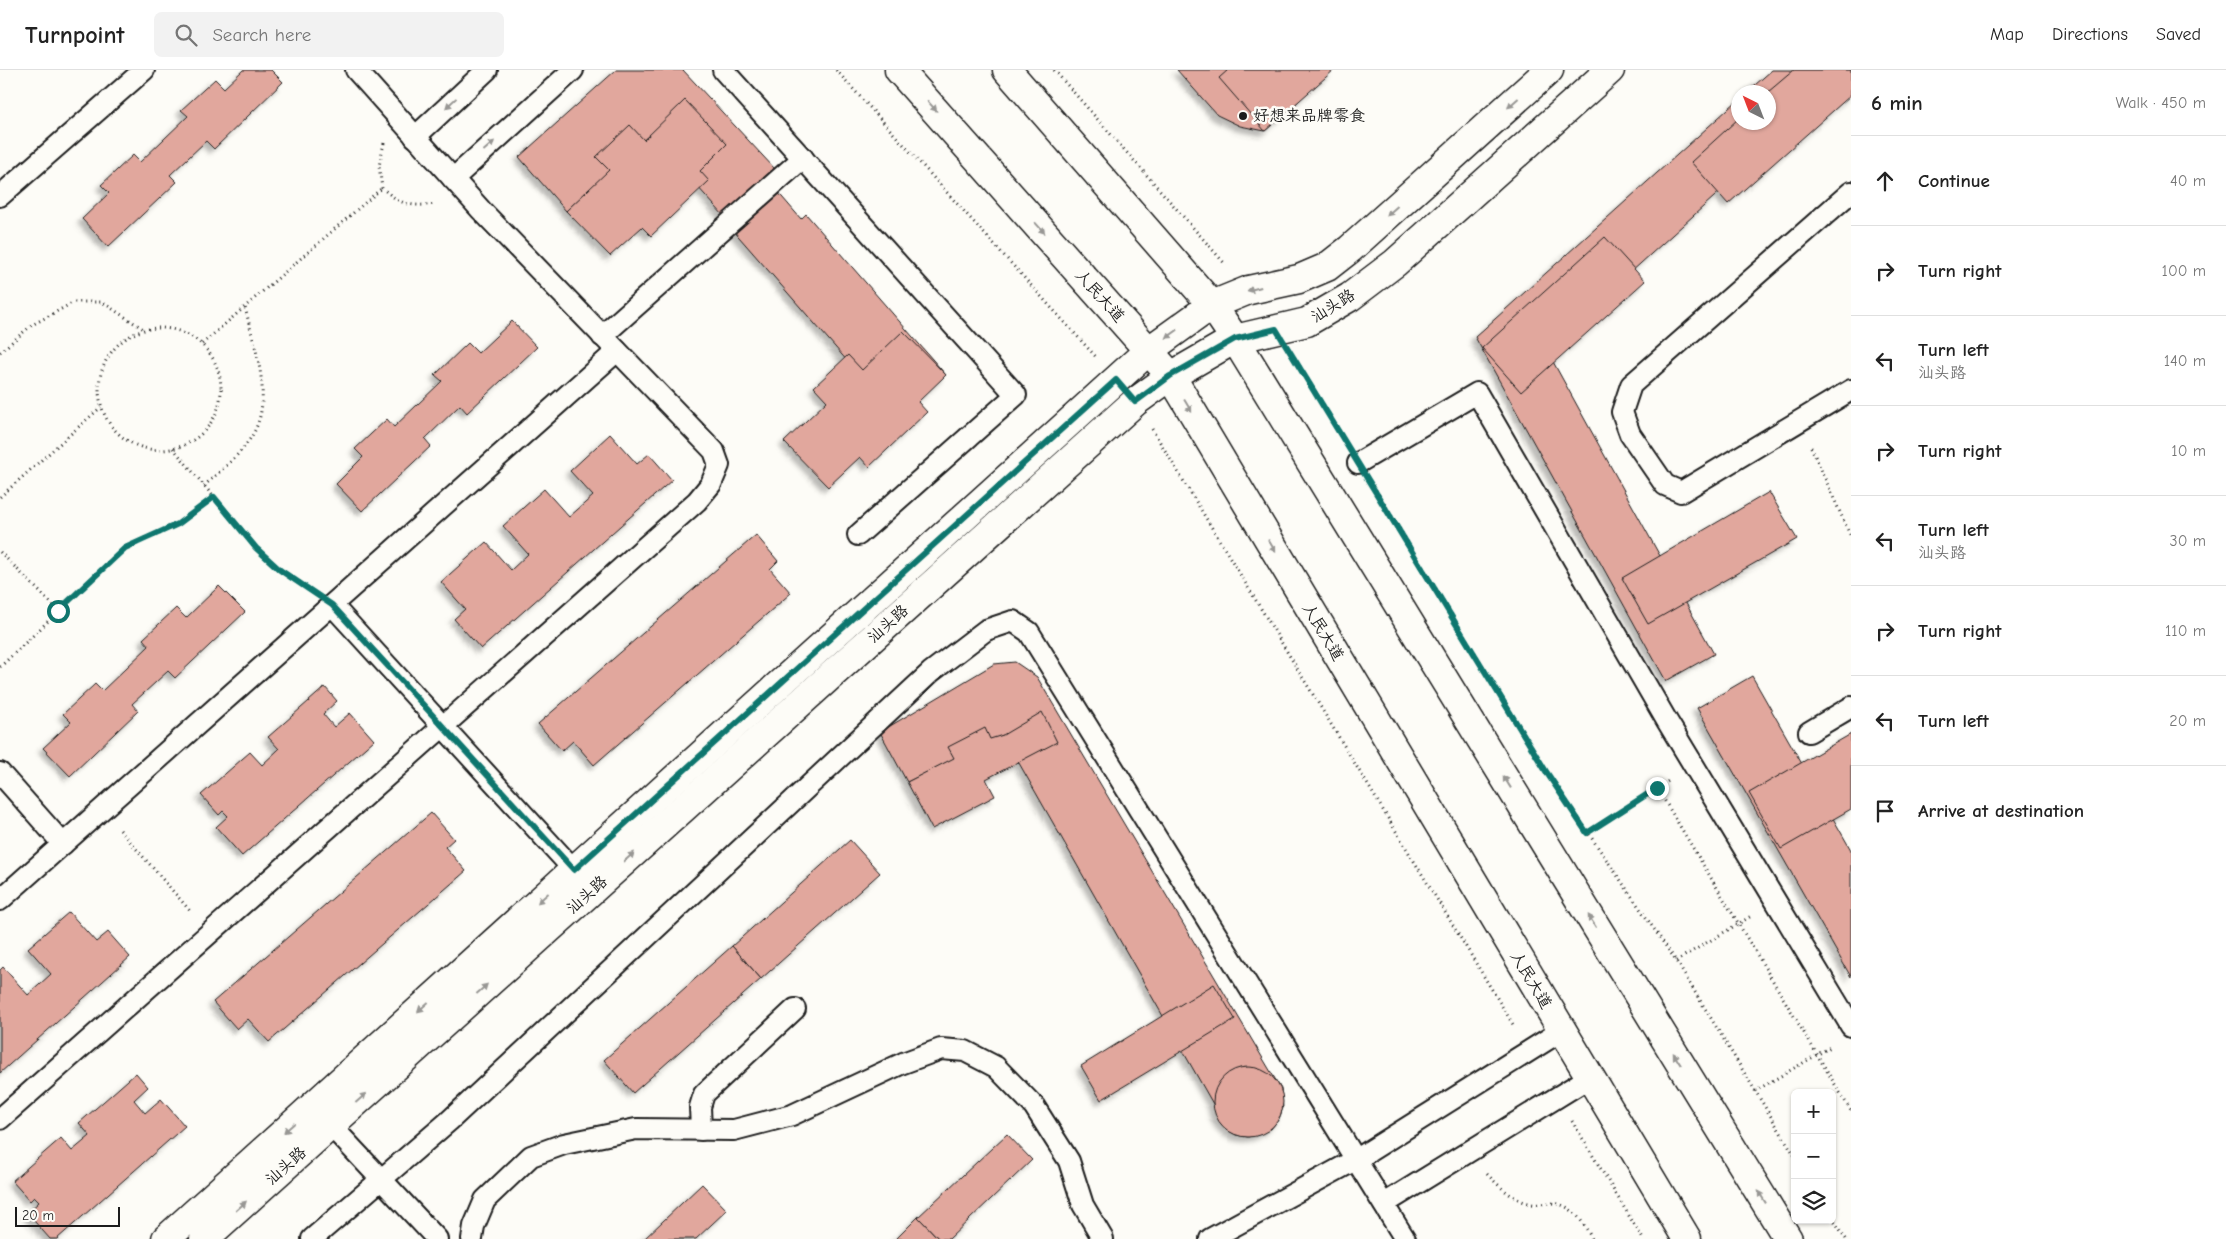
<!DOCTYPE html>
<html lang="en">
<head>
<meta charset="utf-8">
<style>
  :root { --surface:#fff; --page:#f2f2f2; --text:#222; --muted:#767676; --line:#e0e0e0 }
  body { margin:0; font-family:"Comic Neue","LXGW WenKai TC",sans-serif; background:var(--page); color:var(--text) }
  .controls { position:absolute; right:15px; bottom:15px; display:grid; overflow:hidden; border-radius:8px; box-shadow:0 1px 4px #0004 }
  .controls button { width:45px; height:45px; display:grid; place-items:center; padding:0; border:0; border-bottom:1px solid var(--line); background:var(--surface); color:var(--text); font:25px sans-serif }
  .compass { position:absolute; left:1731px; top:15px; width:45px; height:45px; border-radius:50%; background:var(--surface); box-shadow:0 1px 4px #0004; rotate:318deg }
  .scale { position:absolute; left:15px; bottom:12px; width:105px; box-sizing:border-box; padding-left:5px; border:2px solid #1c1c1c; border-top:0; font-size:14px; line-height:18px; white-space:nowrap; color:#1c1c1c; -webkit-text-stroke:4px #fdfcf7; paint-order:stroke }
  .stop { position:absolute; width:15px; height:15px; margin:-11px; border:4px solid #0f766e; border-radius:50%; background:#fff }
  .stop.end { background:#0f766e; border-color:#fff; box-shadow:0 1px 5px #0008 }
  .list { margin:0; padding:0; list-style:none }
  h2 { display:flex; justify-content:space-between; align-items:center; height:65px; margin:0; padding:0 20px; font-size:21px }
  h2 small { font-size:16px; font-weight:400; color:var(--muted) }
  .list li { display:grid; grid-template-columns:32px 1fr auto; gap:15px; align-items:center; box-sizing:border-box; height:90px; padding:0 20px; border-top:1px solid var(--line) }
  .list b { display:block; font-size:19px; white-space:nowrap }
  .list p { margin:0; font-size:16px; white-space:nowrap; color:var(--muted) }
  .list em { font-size:16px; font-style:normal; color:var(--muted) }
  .icon { flex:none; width:28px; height:28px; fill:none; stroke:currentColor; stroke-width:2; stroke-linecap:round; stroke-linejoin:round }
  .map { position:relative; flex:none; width:1851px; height:1169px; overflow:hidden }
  header { display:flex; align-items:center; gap:30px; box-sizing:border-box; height:70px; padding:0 25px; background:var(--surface); border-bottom:1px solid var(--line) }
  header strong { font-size:24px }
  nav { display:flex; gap:28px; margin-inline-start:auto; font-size:18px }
  .search { width:350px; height:45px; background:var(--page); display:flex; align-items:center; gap:12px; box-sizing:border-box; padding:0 18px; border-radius:8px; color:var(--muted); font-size:19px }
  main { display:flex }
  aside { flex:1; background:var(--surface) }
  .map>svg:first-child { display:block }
</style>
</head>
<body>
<header>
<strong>Turnpoint</strong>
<div class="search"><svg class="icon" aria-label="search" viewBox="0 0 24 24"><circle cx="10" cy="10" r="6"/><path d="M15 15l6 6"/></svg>Search here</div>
<nav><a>Map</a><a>Directions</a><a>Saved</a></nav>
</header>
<main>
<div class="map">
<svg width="1851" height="1169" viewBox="0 0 1851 1169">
  <defs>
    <filter id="shadow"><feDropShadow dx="-4.5" dy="4.5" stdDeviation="2.5" flood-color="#0004"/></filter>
  </defs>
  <rect width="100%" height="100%" fill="#fdfcf7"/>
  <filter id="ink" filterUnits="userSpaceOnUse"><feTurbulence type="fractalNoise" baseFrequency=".02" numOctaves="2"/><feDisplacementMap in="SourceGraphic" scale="10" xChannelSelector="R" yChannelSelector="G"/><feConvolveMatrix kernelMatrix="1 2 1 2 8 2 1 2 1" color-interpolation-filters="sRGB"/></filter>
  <g filter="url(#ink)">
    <g fill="#e1a79d" stroke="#1c1c1c" filter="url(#shadow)">
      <path d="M 243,0 L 271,0 L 283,12 L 214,79 L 206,71 L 170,105 L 177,112 L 108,177 L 82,149 L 109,123 L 101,115 L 133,85 L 140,92 L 188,46 L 181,40 L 215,9 L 224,18 Z"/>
      <path d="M 616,0 L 683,0 L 775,99 L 724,146 L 650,64 L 566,141 L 519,87 Z"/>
      <path d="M 1177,0 L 1271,0 L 1299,31 L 1265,61 L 1240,56 L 1217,45 Z"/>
      <path d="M 1228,0 L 1334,0 L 1265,61 L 1219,8 Z"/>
      <path d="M 1772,0 L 1851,0 L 1851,3 L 1546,279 L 1714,584 L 1666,611 L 1475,267 L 1738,30 L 1738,52 L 1768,52 L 1768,22 L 1747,22 Z"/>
      <path d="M 1794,0 L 1851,0 L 1851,25 L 1728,134 L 1691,92 L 1738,49 L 1738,52 L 1768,52 L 1768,22 Z"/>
      <path d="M 685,30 L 727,74 L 700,101 L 709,111 L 651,166 L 642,157 L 610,186 L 566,141 L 609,100 L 596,87 L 630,55 L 644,70 Z"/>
      <path d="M 776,120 L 801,149 L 806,144 L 946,305 L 897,348 L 732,159 Z"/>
      <path d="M 1605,167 L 1645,211 L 1521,322 L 1482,278 Z"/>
      <path d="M 512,251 L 537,277 L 467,343 L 460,335 L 425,369 L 431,376 L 362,441 L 336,414 L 363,387 L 355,379 L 387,349 L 394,357 L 442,311 L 435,305 L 468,273 L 478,283 Z"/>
      <path d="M 903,261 L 946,305 L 918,332 L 927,342 L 869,397 L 860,387 L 828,417 L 784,372 L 827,331 L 814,317 L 848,285 L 862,300 Z"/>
      <path d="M 610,364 L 637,394 L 649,384 L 672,410 L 481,579 L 454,549 L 465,539 L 441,512 L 486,472 L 511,500 L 528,484 L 503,456 L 544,419 L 569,447 L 593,426 L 570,401 Z"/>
      <path d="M 1769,422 L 1797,469 L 1648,554 L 1622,508 Z"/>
      <path d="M 756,465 L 778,491 L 770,499 L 791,523 L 594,695 L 573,671 L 562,681 L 538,654 Z"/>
      <path d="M 219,516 L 245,542 L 175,608 L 168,601 L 132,634 L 138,641 L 70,706 L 43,678 L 71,652 L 63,644 L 95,614 L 102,621 L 149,576 L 143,569 L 176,538 L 186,548 Z"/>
      <path d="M 1015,592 L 1037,607 L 1281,1019 L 1283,1038 L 1279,1049 L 1271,1059 L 1260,1064 L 1248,1067 L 1236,1065 L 1227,1060 L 1220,1053 L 1213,1034 L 1003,665 L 907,712 L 880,662 L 994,594 Z"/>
      <path d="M 1752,606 L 1851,780 L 1851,907 L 1697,638 Z"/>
      <path d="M 325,617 L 337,631 L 323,644 L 334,657 L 350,643 L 374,670 L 242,786 L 216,757 L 228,746 L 223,741 L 219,745 L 201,725 L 250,682 L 262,695 L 279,679 L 268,667 Z"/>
      <path d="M 1042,642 L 1057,672 L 986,709 L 995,726 L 932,759 L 907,712 L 954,688 L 948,677 L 985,658 L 990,669 L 1003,665 Z"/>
      <path d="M 1851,664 L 1851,739 L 1781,779 L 1749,723 Z"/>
      <path d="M 431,743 L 454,769 L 445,777 L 466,801 L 269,972 L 248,949 L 237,959 L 213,932 Z"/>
      <path d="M 850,770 L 880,803 L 761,909 L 732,876 Z"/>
      <path d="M 69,842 L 96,872 L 108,862 L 130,887 L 0,1003 L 0,900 L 3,897 L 28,925 L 51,904 L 28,878 Z"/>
      <path d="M 732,876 L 761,909 L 633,1023 L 604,990 Z"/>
      <path d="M 1214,914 L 1235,949 L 1101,1030 L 1081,996 Z"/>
      <circle cx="1248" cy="1032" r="35"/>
      <path d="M 136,1003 L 148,1017 L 134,1030 L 145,1043 L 161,1029 L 185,1056 L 57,1169 L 50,1169 L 27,1143 L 39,1132 L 34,1127 L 30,1131 L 12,1111 L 61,1068 L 72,1081 L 90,1066 L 79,1053 Z"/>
      <path d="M 1007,1064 L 1032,1090 L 949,1169 L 939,1169 L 918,1147 Z"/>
      <path d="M 702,1114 L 727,1140 L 696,1169 L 644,1169 Z"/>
      <path d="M 918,1147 L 939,1169 L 896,1169 Z"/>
    </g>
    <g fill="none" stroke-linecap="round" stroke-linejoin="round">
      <g stroke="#1c1c1c" stroke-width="24">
        <g id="lane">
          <path d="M 723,0 L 1016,325 L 858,465"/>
          <path d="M 415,67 L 487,0"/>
          <path d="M 453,109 L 573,0"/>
          <path d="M 1851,122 L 1631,315 L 1622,342 L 1630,364 L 1665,415 L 1681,422 L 1851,320"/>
          <path d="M 0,126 L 144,0"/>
          <path d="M 602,266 L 803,88"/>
          <path d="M 1358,393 L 1477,323 L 1667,651 L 1851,956"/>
          <path d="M 332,535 L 574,800"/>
          <path d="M 1809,662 L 1851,637"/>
          <path d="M 0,703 L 63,774"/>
          <path d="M 0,830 L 617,281"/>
          <path d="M 321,1045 L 437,1169"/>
          <path d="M 0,1049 L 697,431 L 711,414 L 719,395 L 714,381 L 481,140 L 356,0"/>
          <path d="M 701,1060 L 700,1037 L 704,1024 L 795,939"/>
          <path d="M 1384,1134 L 1590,1007"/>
          <path d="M 312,1169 L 449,1051 L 931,602 L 986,560 L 1013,551 L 1029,562 L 1405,1169"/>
          <path d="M 472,1169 L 474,1156 L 485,1130 L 531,1086 L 564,1074 L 636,1059 L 734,1060 L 792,1045 L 903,993 L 941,979 L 965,981 L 996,997 L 1034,1036 L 1069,1091 L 1083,1135 L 1103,1169"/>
          <path d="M 1210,1169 L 1357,1089 L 1561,961"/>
        </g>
      </g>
      <g stroke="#1c1c1c" stroke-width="31">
        <g id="secondary">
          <path d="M 899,0 L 1171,306 L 1687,1169"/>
          <path d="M 1007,0 L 1212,235 L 1235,269 L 1788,1169"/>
          <path d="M 166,1169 L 1148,281 L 1212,235 L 1249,220 L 1299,209 L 1327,197 L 1350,179 L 1549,0"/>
          <path d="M 204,1169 L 1135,332 L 1171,306 L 1235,269 L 1307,252 L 1350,227 L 1395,193 L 1610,0"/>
        </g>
      </g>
      <g stroke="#1c1c1c" stroke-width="3" stroke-dasharray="1 4" stroke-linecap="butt">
        <path d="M 836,0 L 1096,287"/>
        <path d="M 1054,0 L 1226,195"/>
        <path d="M 384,73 L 379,96 L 382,118 C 402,135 409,137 436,134"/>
        <circle cx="160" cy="319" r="61"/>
        <path d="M 202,274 L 382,118"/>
        <path d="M 0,282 L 32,255 L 74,232 L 102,232 L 145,260"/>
        <path d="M 1294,288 L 1343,368"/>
        <path d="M 1152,359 L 1514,956"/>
        <path d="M 1811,377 L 1851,467"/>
        <path d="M 173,378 L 256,478 L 280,500 L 309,519"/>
        <path d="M 204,416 C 220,401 238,387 250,369 C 276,331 254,277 245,237"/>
        <path d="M 1373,416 L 1547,703 L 1676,891 L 1795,1086"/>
        <path d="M 0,427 L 101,337"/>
        <path d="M 0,482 L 59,541"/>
        <path d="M 0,597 L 125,478 L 178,454 L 214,427"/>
        <path d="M 1657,718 L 1851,1041"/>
        <path d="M 120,760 L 191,842"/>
        <path d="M 1587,763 L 1670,710"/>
        <path d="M 1676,891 L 1753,845"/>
        <path d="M 1755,1021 L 1832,976"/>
        <path d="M 1572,1051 L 1643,1169"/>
        <path d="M 1487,1104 C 1500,1117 1513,1130 1532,1134 C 1538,1135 1545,1133 1551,1133 C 1573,1134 1583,1152 1592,1169"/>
        <path d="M 1832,1147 L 1846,1169"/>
      </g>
      <use href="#lane" stroke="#fdfcf7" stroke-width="20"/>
      <use href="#secondary" stroke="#fdfcf7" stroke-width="28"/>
    </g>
    <defs><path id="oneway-solid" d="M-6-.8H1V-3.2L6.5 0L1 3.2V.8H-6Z" transform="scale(1.25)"/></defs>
    <g fill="#989794">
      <use href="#oneway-solid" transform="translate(451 33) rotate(137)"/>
      <use href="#oneway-solid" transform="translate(1513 33) rotate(138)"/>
      <use href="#oneway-solid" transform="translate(932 36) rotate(48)"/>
      <use href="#oneway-solid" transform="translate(489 76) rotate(-42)"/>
      <use href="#oneway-solid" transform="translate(1392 141) rotate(138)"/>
      <use href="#oneway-solid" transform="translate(1040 158) rotate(48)"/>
      <use href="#oneway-solid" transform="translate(1254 219) rotate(165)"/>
      <use href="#oneway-solid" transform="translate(1172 264) rotate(144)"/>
      <use href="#oneway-solid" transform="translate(1188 336) rotate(59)"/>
      <use href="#oneway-solid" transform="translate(1272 476) rotate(59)"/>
      <use href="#oneway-solid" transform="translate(1507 712) rotate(-122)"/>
      <use href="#oneway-solid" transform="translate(629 787) rotate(-42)"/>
      <use href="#oneway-solid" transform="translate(543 828) rotate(138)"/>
      <use href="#oneway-solid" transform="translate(1592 851) rotate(-122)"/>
      <use href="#oneway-solid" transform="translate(482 919) rotate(-42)"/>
      <use href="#oneway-solid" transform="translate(423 937) rotate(138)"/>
      <use href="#oneway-solid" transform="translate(1677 989) rotate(-122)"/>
      <use href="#oneway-solid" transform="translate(361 1028) rotate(-42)"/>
      <use href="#oneway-solid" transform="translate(289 1058) rotate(138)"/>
      <use href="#oneway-solid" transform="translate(1762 1127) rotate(-122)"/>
      <use href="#oneway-solid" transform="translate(241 1136) rotate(-42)"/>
    </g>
  </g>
  <g fill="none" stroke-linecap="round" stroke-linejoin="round" filter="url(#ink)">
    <path stroke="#0f766e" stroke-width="6" d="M 58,541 L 125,478 L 178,454 L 214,427 L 256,478 L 280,500 L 332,535 L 574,800 L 1116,310 L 1135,332 L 1170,306 L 1235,269 L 1276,259 L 1547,703 L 1587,763 L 1657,718"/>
  </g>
  <circle fill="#1c1c1c" stroke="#fdfcf7" stroke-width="2" cx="1243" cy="46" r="5"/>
  <g text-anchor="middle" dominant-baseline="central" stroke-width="5" stroke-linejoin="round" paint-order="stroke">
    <g font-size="16" fill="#1c1c1c" stroke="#fdfcf7" text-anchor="start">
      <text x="1253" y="46">好想来品牌零食</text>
    </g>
    <g font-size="16" fill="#1c1c1c" stroke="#fdfcf7">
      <text transform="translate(1100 226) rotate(48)">人民大道</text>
      <text transform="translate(1333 236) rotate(-32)">汕头路</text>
      <text transform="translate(888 554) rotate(-42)">汕头路</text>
      <text transform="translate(1323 562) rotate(59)">人民大道</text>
      <text transform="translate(587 825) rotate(-42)">汕头路</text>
      <text transform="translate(1531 910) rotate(59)">人民大道</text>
      <text transform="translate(286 1096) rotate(-42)">汕头路</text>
    </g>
  </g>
</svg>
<div class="controls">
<button>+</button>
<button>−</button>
<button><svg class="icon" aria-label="layers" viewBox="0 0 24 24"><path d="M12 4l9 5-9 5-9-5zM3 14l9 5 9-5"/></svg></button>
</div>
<svg class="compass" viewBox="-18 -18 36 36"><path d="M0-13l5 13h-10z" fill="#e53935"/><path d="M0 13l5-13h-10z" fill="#767676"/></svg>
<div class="scale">20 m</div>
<div class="stop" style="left:58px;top:541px"></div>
<div class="stop end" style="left:1657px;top:718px"></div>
</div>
<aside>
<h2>6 min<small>Walk · 450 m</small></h2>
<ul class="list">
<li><svg class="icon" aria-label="ahead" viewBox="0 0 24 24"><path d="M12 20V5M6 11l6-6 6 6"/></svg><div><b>Continue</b></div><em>40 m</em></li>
<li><svg class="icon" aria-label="right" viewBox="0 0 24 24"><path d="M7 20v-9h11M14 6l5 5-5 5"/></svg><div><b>Turn right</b></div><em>100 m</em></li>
<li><svg class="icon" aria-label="left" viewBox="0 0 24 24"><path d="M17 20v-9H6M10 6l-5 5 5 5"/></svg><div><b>Turn left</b><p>汕头路</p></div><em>140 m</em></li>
<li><svg class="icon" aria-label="right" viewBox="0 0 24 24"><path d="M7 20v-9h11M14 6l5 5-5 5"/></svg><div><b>Turn right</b></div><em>10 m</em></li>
<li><svg class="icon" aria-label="left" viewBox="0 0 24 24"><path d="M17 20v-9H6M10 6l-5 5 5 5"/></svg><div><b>Turn left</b><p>汕头路</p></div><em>30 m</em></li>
<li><svg class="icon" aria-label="right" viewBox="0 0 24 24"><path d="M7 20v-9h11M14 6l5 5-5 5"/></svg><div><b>Turn right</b></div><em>110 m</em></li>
<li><svg class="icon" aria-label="left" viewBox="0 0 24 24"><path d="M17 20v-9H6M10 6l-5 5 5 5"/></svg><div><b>Turn left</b></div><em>20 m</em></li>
<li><svg class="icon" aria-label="arrive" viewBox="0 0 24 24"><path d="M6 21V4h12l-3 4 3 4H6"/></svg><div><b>Arrive at destination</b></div></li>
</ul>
</aside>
</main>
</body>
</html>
